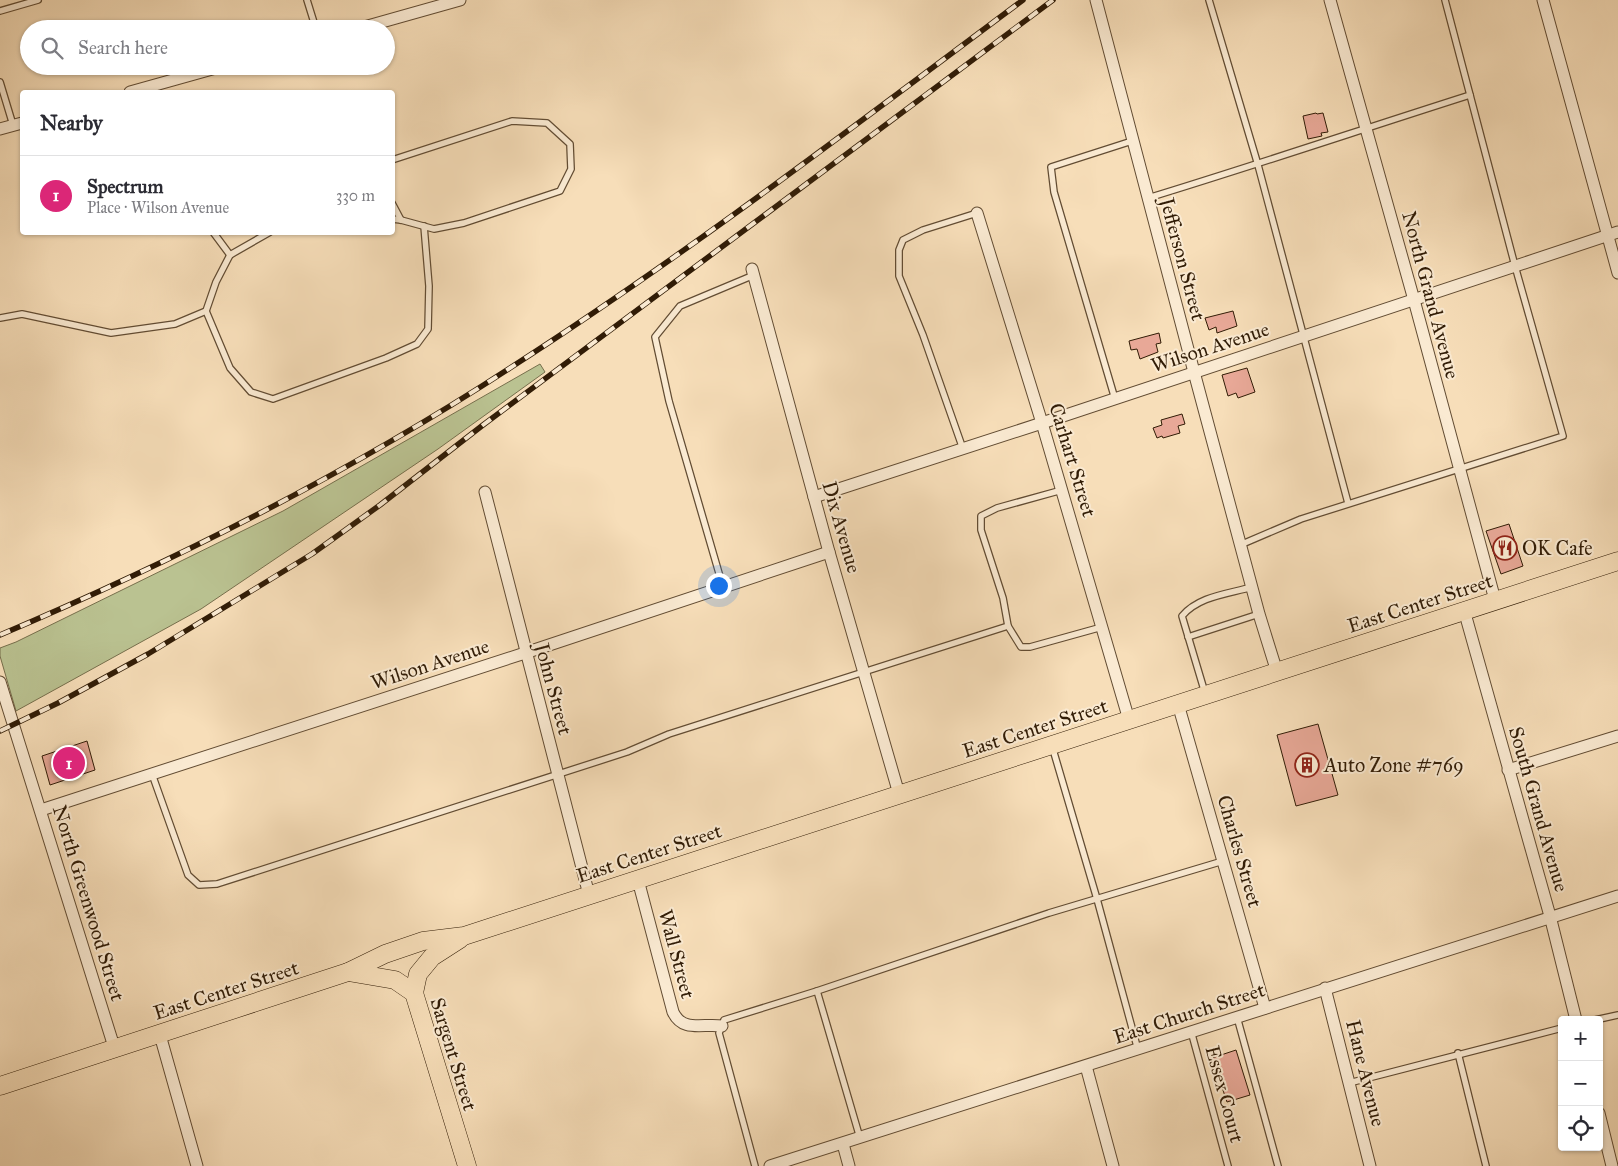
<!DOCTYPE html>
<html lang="en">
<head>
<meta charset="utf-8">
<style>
  :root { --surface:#fff; --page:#f7f7f7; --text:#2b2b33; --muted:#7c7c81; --line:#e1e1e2; --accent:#db2777 }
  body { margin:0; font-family:"IM FELL Great Primer",serif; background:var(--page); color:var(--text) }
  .controls { position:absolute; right:15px; bottom:15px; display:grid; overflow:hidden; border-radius:5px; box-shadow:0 1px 4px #0004 }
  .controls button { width:45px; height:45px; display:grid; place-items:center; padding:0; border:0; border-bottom:1px solid var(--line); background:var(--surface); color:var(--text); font:25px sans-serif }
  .you { position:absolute; left:718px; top:585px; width:18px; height:18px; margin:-12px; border:4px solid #fff; border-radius:50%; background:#1a73e8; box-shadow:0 0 0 8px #1a73e833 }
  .badge { display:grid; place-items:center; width:32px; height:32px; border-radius:50%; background:var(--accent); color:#fff; font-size:16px; font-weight:700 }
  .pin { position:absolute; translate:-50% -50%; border:2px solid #fff; box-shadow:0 1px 5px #0006 }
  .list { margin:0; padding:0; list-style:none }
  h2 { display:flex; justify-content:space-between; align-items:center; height:65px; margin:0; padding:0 20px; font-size:21px }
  h2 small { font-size:16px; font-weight:400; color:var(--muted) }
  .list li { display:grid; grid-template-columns:32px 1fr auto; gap:15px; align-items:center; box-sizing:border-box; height:80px; padding:0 20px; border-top:1px solid var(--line) }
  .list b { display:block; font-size:19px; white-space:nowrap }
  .list p { margin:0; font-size:16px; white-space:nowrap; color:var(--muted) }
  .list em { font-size:16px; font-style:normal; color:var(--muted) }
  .icon { flex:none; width:28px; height:28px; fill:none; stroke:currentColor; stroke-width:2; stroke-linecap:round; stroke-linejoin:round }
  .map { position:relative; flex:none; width:1618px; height:1166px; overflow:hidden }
  .search { position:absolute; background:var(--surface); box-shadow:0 1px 4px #0004; left:20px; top:20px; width:375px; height:55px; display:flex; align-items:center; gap:12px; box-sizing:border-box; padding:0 18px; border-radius:28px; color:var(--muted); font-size:19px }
  .panel { position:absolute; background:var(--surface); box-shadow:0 1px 4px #0004; left:20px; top:90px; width:375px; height:145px; border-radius:5px }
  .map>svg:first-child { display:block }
</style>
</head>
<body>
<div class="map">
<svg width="1618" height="1166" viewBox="0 0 1618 1166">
  <rect width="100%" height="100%" fill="#f7deb9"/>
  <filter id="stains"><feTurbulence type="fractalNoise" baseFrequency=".004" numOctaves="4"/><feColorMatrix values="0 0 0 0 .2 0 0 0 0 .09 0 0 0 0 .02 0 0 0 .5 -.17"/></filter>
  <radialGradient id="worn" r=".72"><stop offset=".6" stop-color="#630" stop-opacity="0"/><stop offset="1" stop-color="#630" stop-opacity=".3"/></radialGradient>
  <path fill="#bac291" stroke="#766f4c" d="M 540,364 L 545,372 L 438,449 L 201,609 L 16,711 L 0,656 L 0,648 L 16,642 L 283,511 Z"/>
  <g fill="#e8a897" stroke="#311c06">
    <path d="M 1316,113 L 1317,114 L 1323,113 L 1328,132 L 1321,133 L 1322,136 L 1308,139 L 1303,116 Z"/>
    <path d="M 1233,311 L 1237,326 L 1217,333 L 1216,327 L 1209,330 L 1205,318 Z"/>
    <path d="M 1159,333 L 1161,343 L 1156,344 L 1158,352 L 1140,359 L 1137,349 L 1131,350 L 1129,341 Z"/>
    <path d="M 1247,368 L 1255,392 L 1238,398 L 1236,393 L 1228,396 L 1222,375 Z"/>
    <path d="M 1182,414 L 1185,424 L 1178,426 L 1180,433 L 1163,438 L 1162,436 L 1157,438 L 1153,428 L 1162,425 L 1161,420 Z"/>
    <path d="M 1509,524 L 1523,566 L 1501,574 L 1486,531 Z"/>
    <path d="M 1318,724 L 1338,795 L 1296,806 L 1277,735 Z"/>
    <path d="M 87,741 L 95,770 L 50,785 L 42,756 Z"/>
    <path d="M 1236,1050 L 1250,1095 L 1227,1102 L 1212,1058 Z"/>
  </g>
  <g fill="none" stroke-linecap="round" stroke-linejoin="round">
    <g stroke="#624c33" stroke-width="8">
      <g id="lane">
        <path d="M 307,0 L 316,29"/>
        <path d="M 1209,0 L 1258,165 L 1348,503"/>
        <path d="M 0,11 L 38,0"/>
        <path d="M 0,82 L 13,125"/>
        <path d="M 392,160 L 512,121 L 547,123 L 570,144 L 571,169 L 560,191 L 464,223 L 434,229 L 401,220 L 392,219"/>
        <path d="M 1148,198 C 1256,165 1363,129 1470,95"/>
        <path d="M 392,203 L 401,220"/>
        <path d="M 213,232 L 230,255"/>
        <path d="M 206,311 L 230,368 L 251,392 L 273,399 L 386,358 L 417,344 L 428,329 L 429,286 L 424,226"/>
        <path d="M 0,318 L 22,314 L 111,333 L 175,324 L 206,311 L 216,282 L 230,255 L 270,232"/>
        <path d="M 1115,399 L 1054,192 L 1051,167 L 1132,141"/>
        <path d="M 963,449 L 923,335 L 899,276 L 899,250 L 903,240 L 923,230 L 977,213"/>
        <path d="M 1240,545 L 1301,519 L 1563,436 L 1515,266 L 1445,0"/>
        <path d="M 723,587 L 669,401 L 655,337 L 680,306 L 754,275"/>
        <path d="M 1008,626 L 1003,598 L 981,530 L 981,516 L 997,508 L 1062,490"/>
        <path d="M 1188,637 L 1259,614"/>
        <path d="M 1205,693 L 1182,616 C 1199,596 1228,594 1252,587"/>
        <path d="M 1052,746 L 1097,899 L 1138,1050"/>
        <path d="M 152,774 L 188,875 L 199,885 L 217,884 L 627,752 L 669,734 L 1008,626 L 1021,647 L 1030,647 L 1102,627"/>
        <path d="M 817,991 L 860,1138"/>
        <path d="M 1237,1017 L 1278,1166"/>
        <path d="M 1595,1020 L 1618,1015"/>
        <path d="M 1191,1031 L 1228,1166"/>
        <path d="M 1458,1053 L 1486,1166"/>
        <path d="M 1349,1083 L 1562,1028"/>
        <path d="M 755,1166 L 719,1033 L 724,1020 L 817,991 L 1049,913 L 1223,861"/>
      </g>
    </g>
    <g stroke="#624c33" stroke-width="13">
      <g id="street">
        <path d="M 1096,0 L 1194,372 L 1259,614 L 1277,672"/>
        <path d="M 1330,0 L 1414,300 L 1495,600"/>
        <path d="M 1543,0 L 1618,273"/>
        <path d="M 357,29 L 460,0"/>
        <path d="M 130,92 L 223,66"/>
        <path d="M 0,129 L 22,123"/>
        <path d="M 977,213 L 1042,423 L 1129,720"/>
        <path d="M 752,269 L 829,552 L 899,794"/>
        <path d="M 485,492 L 589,895"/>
        <path d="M 814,497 L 1042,423 L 1618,232"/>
        <path d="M 1464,610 L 1550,916 L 1576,1020"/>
        <path d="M 0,682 L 115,1050"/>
        <path d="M 1178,704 L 1265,1008"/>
        <path d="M 1508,770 L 1618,736"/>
        <path d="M 41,810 L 525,653 L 829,552"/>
        <path d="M 638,880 L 673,1012 C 683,1033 703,1023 722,1026"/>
        <path d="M 1325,988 L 1370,1166"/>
        <path d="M 160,1035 L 197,1166"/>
        <path d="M 1086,1066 L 1113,1166"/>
        <path d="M 1599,1113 L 1612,1166"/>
        <path d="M 843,1144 L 849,1166"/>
        <path d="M 770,1166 L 1618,896"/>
      </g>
    </g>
    <g stroke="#311c06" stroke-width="19">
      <g id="primary">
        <path d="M 348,972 L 395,980 L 414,993 L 467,1166"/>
        <path d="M 414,993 L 418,974 L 432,957 L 460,939"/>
        <path d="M 0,1086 L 348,972 L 385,954 L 423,941 L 464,936 L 1618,561"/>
      </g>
    </g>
    <use href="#lane" stroke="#faead2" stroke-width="5.5"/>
    <use href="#street" stroke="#faead2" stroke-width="11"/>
    <use href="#primary" stroke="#f7deb9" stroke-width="18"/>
    <g stroke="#311c06" stroke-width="5.5">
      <g id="rail">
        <path d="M 0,635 C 177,560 350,472 510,368 C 687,254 854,126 1023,0"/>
        <path d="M 0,731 L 58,703 L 148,654 L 312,554 L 380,505 L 483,425 L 1053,0"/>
      </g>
    </g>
    <use href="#rail" stroke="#faead2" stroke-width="4" stroke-dasharray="11" stroke-linecap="butt"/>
  </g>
  <defs>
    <g id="restaurant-ring" transform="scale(1.25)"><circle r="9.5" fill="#faead2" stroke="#8f2418" stroke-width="1.5"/><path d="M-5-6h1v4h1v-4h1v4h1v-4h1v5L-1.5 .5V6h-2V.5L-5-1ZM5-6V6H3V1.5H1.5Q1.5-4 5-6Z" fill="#8f2418"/></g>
    <g id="building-ring" transform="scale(1.25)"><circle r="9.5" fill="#faead2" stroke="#8f2418" stroke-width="1.5"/><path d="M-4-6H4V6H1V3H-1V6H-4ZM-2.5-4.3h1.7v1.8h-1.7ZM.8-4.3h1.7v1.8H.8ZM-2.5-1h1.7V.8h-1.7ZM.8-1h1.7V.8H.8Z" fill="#8f2418"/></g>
  </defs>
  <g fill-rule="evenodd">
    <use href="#restaurant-ring" x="1505" y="548"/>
    <use href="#building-ring" x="1307" y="765"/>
  </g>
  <g text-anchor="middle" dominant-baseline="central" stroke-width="4" stroke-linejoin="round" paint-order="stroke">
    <g font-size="20" fill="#311c06" stroke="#faead2">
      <text transform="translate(1183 259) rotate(75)">Jefferson Street</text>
      <text transform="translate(1431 295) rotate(75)">North Grand Avenue</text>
      <text transform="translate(1210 347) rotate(-18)">Wilson Avenue</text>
      <text transform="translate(1073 460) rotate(73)">Carhart Street</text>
      <text transform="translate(842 527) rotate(74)">Dix Avenue</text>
      <text transform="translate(1420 603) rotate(-18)">East Center Street</text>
      <text transform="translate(430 664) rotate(-18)">Wilson Avenue</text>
      <text transform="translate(554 689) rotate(75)">John Street</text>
      <text transform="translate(1035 728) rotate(-18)">East Center Street</text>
      <text transform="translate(1539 809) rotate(74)">South Grand Avenue</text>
      <text transform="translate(1240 851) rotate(74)">Charles Street</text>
      <text transform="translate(649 853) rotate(-18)">East Center Street</text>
      <text transform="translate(89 903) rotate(73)">North Greenwood Street</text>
      <text transform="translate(677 954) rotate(75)">Wall Street</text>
      <text transform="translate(226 990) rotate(-18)">East Center Street</text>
      <text transform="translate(1189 1013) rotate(-18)">East Church Street</text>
      <text transform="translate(454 1054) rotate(73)">Sargent Street</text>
      <text transform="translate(1366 1073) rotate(76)">Hane Avenue</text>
      <text transform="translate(1225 1094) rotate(75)">Essex Court</text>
    </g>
    <g font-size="20" fill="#311c06" stroke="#faead2" text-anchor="start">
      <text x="1522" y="548">OK Cafe</text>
      <text x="1324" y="765">Auto Zone #769</text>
    </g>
  </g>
  <rect width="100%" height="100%" filter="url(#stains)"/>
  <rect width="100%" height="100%" fill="url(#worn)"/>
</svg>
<div class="controls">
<button>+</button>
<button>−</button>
<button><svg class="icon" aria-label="locate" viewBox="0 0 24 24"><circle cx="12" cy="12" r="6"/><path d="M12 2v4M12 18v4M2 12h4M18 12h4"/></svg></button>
</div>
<div class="you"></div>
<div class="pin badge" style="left:69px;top:763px">1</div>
<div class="search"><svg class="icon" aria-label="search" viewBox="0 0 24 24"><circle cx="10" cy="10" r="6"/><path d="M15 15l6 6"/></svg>Search here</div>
<section class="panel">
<h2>Nearby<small></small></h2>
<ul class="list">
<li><span class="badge">1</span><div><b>Spectrum</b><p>Place · Wilson Avenue</p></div><em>330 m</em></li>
</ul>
</section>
</div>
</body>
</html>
